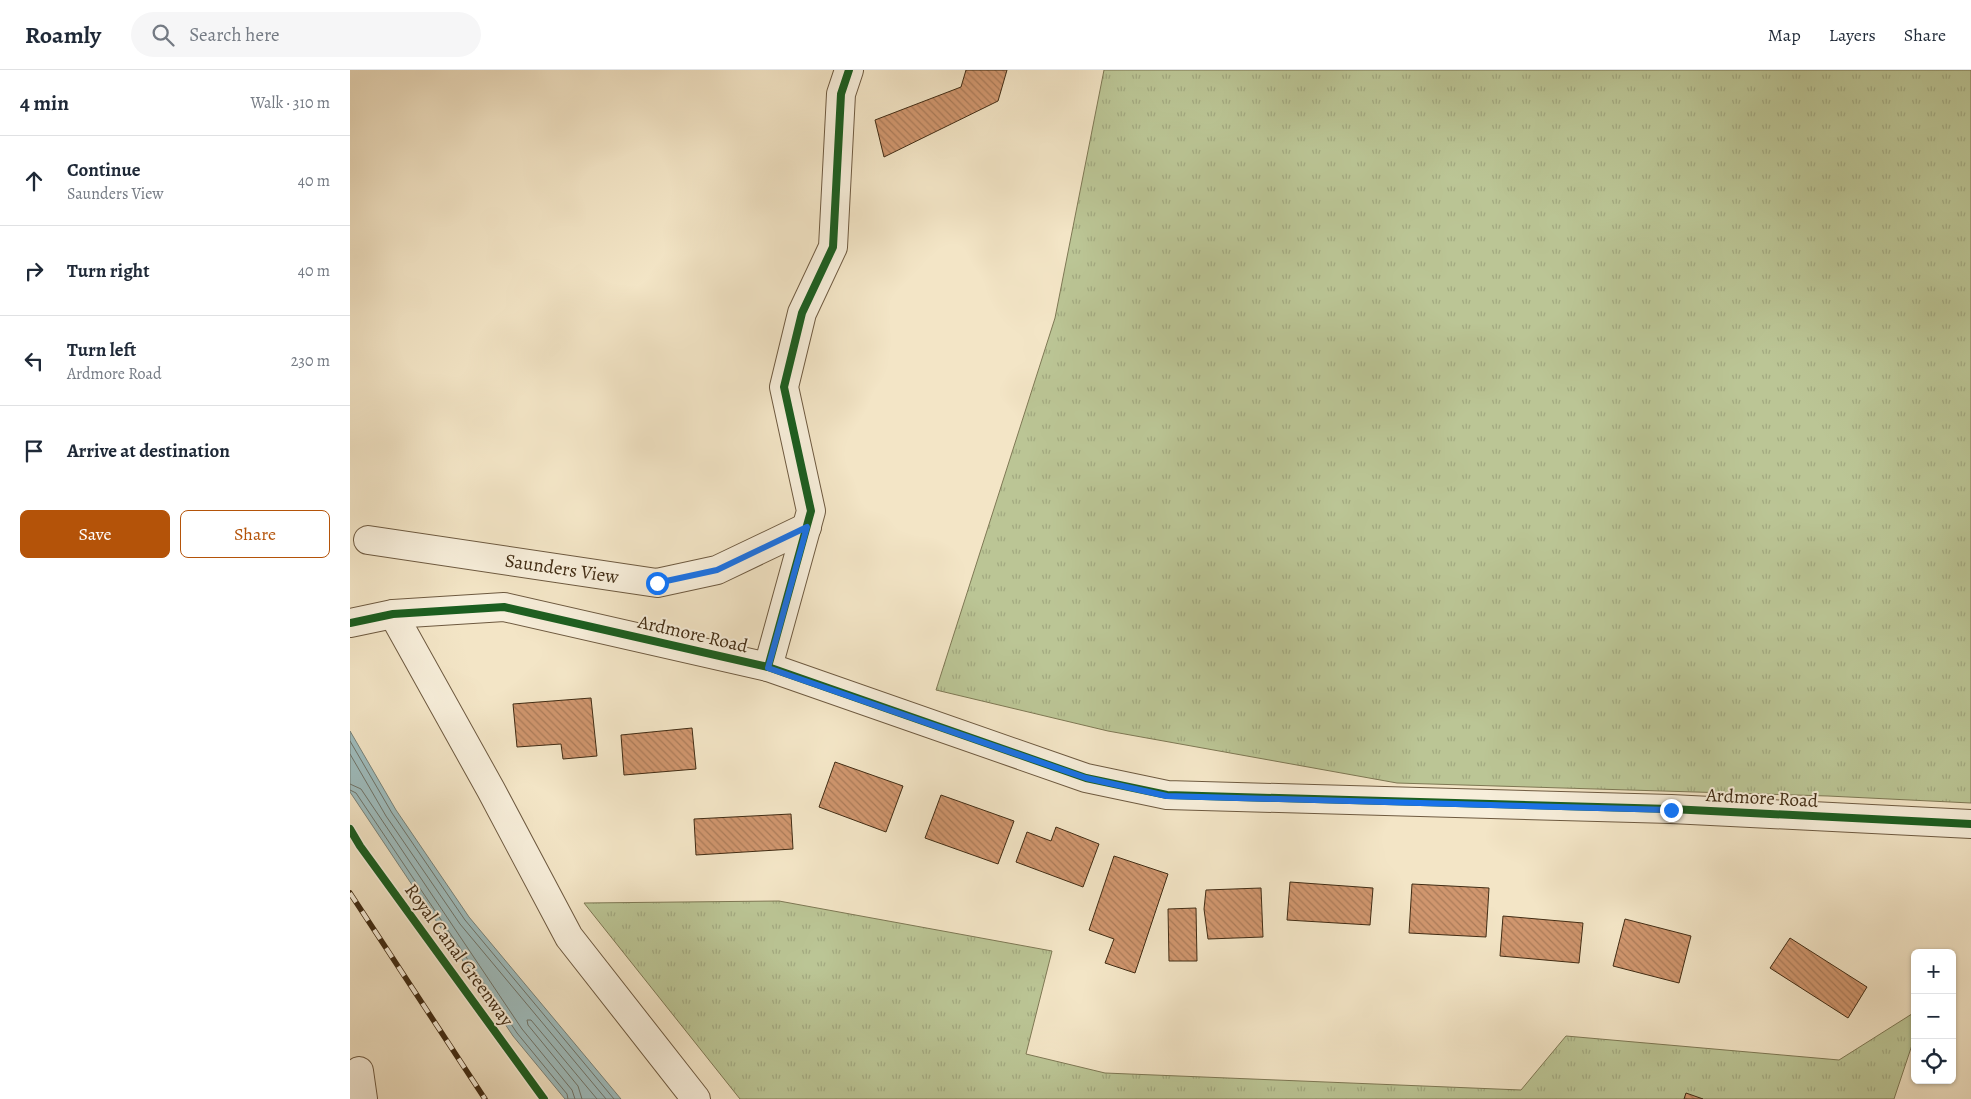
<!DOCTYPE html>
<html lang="en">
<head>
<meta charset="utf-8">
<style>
  :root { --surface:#fff; --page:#f6f6f7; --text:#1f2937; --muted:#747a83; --line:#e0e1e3; --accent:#b45309 }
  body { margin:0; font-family:Alegreya,serif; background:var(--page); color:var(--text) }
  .controls { position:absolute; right:15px; bottom:15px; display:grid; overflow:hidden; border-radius:8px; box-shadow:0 1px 4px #0004 }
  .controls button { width:45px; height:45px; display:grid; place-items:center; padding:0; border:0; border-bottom:1px solid var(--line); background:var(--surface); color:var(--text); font:25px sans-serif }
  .stop { position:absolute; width:15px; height:15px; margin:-11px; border:4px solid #1a73e8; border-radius:50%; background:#fff }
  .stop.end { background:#1a73e8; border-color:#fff; box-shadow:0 1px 5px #0008 }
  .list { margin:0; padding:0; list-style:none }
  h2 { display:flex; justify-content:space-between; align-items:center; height:65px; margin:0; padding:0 20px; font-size:21px }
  h2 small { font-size:16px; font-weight:400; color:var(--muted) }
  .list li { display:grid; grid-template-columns:32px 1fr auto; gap:15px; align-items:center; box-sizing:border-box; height:90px; padding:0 20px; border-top:1px solid var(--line) }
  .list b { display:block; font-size:19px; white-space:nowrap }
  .list p { margin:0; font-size:16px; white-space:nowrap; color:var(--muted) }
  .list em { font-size:16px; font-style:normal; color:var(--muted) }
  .actions { display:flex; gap:10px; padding:15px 20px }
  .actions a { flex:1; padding:11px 0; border:1px solid var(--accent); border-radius:8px; text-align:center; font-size:18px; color:var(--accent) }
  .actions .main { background:var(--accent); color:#fff }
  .icon { flex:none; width:28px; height:28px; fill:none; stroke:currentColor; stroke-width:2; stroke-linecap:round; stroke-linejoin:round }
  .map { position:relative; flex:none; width:1621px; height:1029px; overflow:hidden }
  header { display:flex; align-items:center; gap:30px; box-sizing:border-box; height:70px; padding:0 25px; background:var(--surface); border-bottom:1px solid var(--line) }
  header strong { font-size:24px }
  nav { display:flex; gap:28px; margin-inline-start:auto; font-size:18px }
  .search { width:350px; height:45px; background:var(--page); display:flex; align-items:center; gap:12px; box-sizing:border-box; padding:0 18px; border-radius:28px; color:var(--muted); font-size:19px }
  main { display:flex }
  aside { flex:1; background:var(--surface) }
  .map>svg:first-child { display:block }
</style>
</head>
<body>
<header>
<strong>Roamly</strong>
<div class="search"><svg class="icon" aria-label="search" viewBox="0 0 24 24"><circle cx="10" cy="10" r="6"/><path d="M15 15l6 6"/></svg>Search here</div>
<nav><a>Map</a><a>Layers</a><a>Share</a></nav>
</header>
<main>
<aside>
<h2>4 min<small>Walk · 310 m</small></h2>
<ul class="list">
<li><svg class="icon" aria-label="ahead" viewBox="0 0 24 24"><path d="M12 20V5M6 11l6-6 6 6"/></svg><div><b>Continue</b><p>Saunders View</p></div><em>40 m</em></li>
<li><svg class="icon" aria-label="right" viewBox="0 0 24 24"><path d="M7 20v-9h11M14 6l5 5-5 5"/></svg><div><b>Turn right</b></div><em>40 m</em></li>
<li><svg class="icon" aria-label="left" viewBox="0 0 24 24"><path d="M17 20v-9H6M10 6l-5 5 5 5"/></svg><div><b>Turn left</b><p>Ardmore Road</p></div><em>230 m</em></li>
<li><svg class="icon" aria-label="arrive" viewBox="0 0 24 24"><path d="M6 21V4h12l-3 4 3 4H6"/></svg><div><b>Arrive at destination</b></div></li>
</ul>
<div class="actions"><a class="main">Save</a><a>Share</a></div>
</aside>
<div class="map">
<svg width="1621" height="1029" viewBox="0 0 1621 1029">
  <defs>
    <pattern id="grass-tufts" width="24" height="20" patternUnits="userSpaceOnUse" patternTransform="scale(1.25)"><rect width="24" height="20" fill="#bbc595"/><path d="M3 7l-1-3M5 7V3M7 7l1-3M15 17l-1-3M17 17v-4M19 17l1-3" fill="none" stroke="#a2a980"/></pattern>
    <pattern id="building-back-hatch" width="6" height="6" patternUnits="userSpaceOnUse" patternTransform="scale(1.25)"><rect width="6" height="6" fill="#d0966e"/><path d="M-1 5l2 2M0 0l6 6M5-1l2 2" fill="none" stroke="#aa7b59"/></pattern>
  </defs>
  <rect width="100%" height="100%" fill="#f3e5c6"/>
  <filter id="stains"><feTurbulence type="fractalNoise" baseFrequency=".004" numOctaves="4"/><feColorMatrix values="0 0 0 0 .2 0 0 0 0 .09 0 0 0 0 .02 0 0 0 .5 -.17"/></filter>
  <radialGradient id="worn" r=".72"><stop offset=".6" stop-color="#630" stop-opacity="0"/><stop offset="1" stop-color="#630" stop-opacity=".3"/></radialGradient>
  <g fill="url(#grass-tufts)" stroke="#7e7854">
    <path d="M 754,0 L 1621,0 L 1621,733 L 1478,726 L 1047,713 L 758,661 L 586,620 L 705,248 Z"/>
    <path d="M 429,831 L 702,881 L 676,984 L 755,1003 L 1171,1020 L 1216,966 L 1489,990 L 1565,942 L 1565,966 L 1544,1029 L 390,1029 L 234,833 Z"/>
  </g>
  <path fill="#9fbdbe" stroke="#79837a" d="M 0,661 L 46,740 L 119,847 L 271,1029 L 215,1029 L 163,966 L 0,722 Z"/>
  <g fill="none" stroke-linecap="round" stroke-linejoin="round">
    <g stroke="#707469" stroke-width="1">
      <path d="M 0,671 L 42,743 L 115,850 L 264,1029"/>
      <path d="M 0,684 L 36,746 L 110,854 L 256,1029"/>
      <path d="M 0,714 L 11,719 L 172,959 L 222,1020 L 225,1029"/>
      <path d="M 0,720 L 6,723 L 167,963 L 217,1024 L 218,1029"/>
      <path d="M 232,1029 L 228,1016 L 178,955 L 177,950 L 181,950 L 247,1029"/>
    </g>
  </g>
  <g fill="url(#building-back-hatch)" stroke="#412c14">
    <path d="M 616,0 L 657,0 L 648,31 L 534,87 L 525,50 L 611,17 Z"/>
    <path d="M 241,628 L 247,686 L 213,689 L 211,674 L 167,677 L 163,634 Z"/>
    <path d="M 342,658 L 346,699 L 274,705 L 271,665 Z"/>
    <path d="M 485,692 L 553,716 L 536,762 L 469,737 Z"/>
    <path d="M 591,725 L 664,751 L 648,794 L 575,768 Z"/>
    <path d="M 441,744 L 443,779 L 346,785 L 344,749 Z"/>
    <path d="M 706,757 L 749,774 L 733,817 L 666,792 L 677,762 L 701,771 Z"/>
    <path d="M 764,786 L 818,804 L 785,903 L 755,893 L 764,869 L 739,860 Z"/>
    <path d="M 940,812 L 1023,818 L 1020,855 L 937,850 Z"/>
    <path d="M 1062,814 L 1139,818 L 1136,867 L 1059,863 Z"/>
    <path d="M 911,818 L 913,867 L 858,869 L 854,839 L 856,820 Z"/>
    <path d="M 846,838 L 847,891 L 819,891 L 818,839 Z"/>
    <path d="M 1153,846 L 1233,853 L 1229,893 L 1150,886 Z"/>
    <path d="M 1275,849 L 1341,866 L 1329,913 L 1263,896 Z"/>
    <path d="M 1440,868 L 1517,917 L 1498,948 L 1420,898 Z"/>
    <path d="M 1336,1023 L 1353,1029 L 1334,1029 Z"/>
  </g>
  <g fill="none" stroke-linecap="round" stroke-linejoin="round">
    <g stroke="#6e5a40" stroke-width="30">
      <g id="minor">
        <path id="s1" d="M 18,470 L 307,513 L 367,500 L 457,457"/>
        <path d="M 43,544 L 141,720 L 219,867 L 346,1029"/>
        <path d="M 0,553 L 43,544 L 154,537 L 418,597 L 736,708 L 817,725 L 1321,739 L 1621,754"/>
        <path d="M 418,597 L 461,441 L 434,317 L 452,243 L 483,177 L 491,24 L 499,0"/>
        <path d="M 9,1001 L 13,1029"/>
      </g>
    </g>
    <use href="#minor" stroke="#f7eeda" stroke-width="28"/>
    <g stroke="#412c14" stroke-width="5.5">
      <path id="rail" d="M 0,823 L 135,1029"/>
    </g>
    <use href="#rail" stroke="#f7eeda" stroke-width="4" stroke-dasharray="11" stroke-linecap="butt"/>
    <g stroke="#f7eeda" stroke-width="11">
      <g id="cycleway">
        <path d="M 0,553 L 43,544 L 154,537 L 418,597 L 736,708 L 817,725 L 1321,739 L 1621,754"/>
        <path d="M 418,597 L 461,441 L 434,317 L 452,243 L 483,177 L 491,24 L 499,0"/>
        <path d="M 0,759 L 10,776 L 194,1029"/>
      </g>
    </g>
    <use href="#cycleway" stroke="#1b5e20" stroke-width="8"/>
  </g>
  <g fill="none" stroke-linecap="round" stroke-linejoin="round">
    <path stroke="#1a73e8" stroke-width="6" d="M 307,513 L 367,500 L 457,457 L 418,598 L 736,708 L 817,726 L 1321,740"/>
  </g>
  <g text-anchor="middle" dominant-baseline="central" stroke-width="4" stroke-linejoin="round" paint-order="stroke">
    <g font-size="19" fill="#412c14" stroke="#f7eeda">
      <text stroke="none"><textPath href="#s1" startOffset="196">Saunders View</textPath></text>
      <text transform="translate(343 564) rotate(13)">Ardmore Road</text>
      <text transform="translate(1412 728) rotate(3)">Ardmore Road</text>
      <text transform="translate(109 885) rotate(54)">Royal Canal Greenway</text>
    </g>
  </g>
  <rect width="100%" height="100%" filter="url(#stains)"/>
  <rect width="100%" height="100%" fill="url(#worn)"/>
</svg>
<div class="controls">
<button>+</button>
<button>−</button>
<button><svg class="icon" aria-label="locate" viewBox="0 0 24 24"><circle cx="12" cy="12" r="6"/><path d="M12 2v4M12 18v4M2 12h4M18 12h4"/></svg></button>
</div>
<div class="stop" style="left:307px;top:513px"></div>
<div class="stop end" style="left:1321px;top:740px"></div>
</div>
</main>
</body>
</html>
